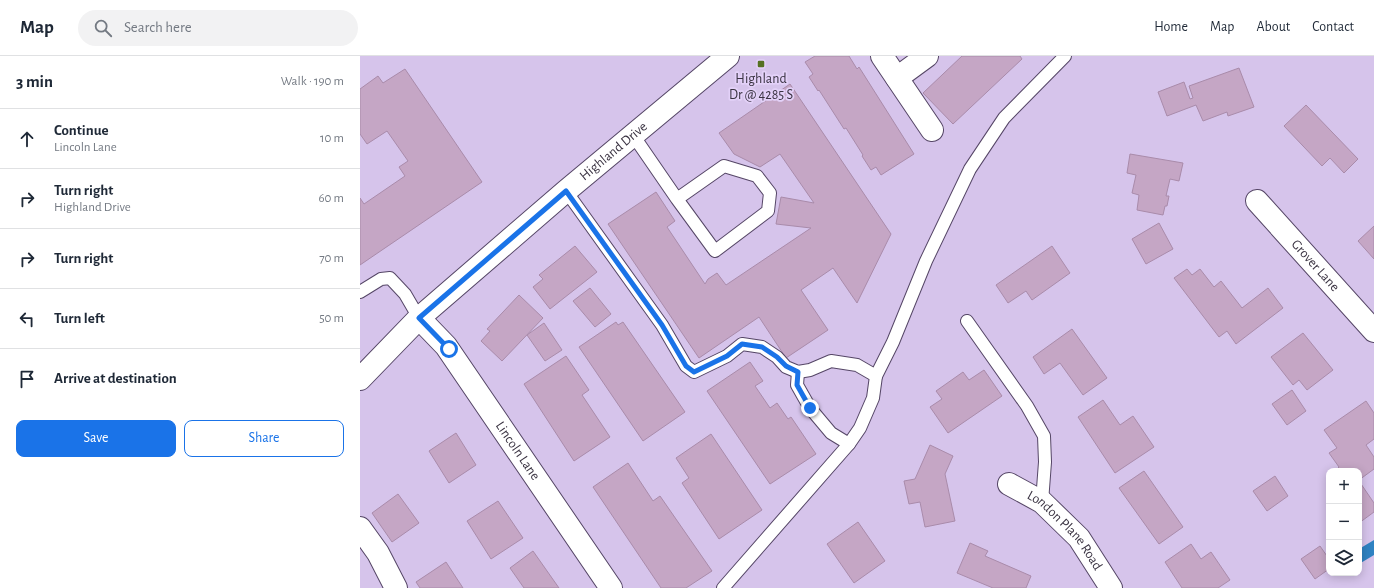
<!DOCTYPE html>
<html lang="en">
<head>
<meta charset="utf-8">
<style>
  :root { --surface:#fff; --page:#f2f2f3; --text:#1f2937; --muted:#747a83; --line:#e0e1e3; --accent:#1a73e8 }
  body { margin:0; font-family:"Alegreya Sans",sans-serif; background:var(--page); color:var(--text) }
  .controls { position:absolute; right:12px; bottom:12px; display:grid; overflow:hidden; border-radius:8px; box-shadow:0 2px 10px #0003 }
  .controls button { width:36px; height:36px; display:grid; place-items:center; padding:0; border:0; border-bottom:1px solid var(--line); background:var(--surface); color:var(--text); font:20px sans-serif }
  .stop { position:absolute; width:12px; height:12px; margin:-9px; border:3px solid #1a73e8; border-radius:50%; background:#fff }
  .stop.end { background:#1a73e8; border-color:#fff; box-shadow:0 1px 4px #0008 }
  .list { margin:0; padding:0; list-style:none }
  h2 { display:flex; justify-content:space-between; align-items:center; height:52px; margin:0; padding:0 16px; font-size:17px }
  h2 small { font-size:13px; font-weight:400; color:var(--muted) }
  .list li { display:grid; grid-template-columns:26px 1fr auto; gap:12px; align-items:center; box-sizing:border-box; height:60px; padding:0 16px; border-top:1px solid var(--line) }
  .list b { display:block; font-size:15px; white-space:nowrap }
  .list p { margin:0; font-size:13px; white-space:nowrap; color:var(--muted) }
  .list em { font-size:13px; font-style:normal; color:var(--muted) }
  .actions { display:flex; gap:8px; padding:12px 16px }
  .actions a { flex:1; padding:9px 0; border:1px solid var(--accent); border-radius:8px; text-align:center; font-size:14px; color:var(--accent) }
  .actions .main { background:var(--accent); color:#fff }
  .icon { flex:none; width:22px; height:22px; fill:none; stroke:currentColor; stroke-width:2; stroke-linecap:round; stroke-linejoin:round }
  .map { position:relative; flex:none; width:1014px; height:532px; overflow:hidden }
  header { display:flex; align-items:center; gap:24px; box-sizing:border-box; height:56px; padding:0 20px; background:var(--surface); border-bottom:1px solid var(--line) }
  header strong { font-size:19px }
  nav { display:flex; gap:22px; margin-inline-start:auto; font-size:14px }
  .search { width:280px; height:36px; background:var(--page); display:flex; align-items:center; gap:10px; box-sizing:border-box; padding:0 14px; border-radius:22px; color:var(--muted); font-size:15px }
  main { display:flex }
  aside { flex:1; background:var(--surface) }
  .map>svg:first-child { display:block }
</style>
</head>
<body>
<header>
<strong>Map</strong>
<div class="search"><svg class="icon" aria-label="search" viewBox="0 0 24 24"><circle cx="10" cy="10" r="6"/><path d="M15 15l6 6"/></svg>Search here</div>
<nav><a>Home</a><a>Map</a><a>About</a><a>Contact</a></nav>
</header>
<main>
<aside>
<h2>3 min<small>Walk · 190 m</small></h2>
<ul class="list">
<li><svg class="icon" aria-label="ahead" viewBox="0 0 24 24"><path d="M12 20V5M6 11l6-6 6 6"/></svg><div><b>Continue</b><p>Lincoln Lane</p></div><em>10 m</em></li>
<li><svg class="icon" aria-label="right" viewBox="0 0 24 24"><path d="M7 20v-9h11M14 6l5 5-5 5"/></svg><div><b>Turn right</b><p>Highland Drive</p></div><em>60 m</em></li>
<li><svg class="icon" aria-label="right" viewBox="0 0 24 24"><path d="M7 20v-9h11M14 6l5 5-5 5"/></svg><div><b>Turn right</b></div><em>70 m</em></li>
<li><svg class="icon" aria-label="left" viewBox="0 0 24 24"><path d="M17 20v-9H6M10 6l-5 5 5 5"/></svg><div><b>Turn left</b></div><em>50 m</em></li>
<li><svg class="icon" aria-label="arrive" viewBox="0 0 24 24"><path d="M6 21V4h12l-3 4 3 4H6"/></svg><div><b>Arrive at destination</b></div></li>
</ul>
<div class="actions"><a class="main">Save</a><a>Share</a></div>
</aside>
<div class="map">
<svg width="1014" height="532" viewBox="0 0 1014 532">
  <rect width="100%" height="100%" fill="#d6c4eb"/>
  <path fill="#2f82c2" d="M 1014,484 L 1014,499 L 999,508 L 999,493 Z"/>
  <g fill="#c5a6c5" stroke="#a98baa">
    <path d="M 455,0 L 489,0 L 497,13 L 499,11 L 554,98 L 521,119 L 516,111 L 511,114 L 502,100 L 503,99 L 486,72 L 484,73 L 459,34 L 458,35 L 449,21 L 453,18 L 445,6 Z"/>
    <path d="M 602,0 L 660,0 L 662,3 L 593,68 L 563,37 Z"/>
    <path d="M 879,12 L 894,51 L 868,60 L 867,56 L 843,65 L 836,49 L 807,60 L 798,36 L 824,26 L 830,43 L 833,42 L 829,30 Z"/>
    <path d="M 45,13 L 122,126 L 0,209 L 0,142 L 4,148 L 45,120 L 39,111 L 48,105 L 27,75 L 7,88 L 0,78 L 0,33 L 18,20 L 23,27 Z"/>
    <path d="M 430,28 L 531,178 L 497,247 L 473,212 L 441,234 L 468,274 L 426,302 L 399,261 L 339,302 L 248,168 L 296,136 L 315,165 L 307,171 L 345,228 L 348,223 L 357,217 L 366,229 L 451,172 L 416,168 L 421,141 L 454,147 L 420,98 L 400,111 L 374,98 L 359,77 Z"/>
    <path d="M 946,49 L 998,103 L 984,117 L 970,102 L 962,110 L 924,70 Z"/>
    <path d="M 770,98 L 823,107 L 819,125 L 810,123 L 806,140 L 809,140 L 807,150 L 805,150 L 803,159 L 777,154 L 779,139 L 772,137 L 776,119 L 767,117 Z"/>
    <path d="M 799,167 L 813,193 L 786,208 L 772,183 Z"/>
    <path d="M 1014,170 L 1014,203 L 998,185 Z"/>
    <path d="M 215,190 L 237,216 L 190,253 L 173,231 L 183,223 L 179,219 Z"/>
    <path d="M 692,190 L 710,217 L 672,244 L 666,235 L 648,247 L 636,229 Z"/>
    <path d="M 827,213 L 832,219 L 840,213 L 854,231 L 861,225 L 882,252 L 908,232 L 923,252 L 876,288 L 867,275 L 859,281 L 814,222 Z"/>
    <path d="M 230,232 L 251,258 L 235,271 L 213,245 Z"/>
    <path d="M 159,239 L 183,262 L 142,305 L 121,285 L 130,275 L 127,273 Z"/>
    <path d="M 256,266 L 258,269 L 263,266 L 325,356 L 283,385 L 219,291 Z"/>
    <path d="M 184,267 L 202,294 L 185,305 L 167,279 Z"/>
    <path d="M 712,273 L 747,322 L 723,339 L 700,307 L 684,318 L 673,301 Z"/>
    <path d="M 943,277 L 973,314 L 947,334 L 939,324 L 933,329 L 911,301 Z"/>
    <path d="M 206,300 L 229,334 L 222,339 L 250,381 L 214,405 L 164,328 Z"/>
    <path d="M 390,306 L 403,325 L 395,330 L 410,352 L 417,347 L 428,363 L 431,361 L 456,398 L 410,428 L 347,335 Z"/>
    <path d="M 624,314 L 642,340 L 588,377 L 570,351 L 582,343 L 576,335 L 603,316 L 609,324 Z"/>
    <path d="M 932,334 L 946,355 L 927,369 L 912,348 Z"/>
    <path d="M 743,344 L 760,369 L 773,360 L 794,391 L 755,417 L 718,361 Z"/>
    <path d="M 1006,345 L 1014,357 L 1014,383 L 1006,389 L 1014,401 L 1014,413 L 999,424 L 999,415 L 977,415 L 976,414 L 979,411 L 969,397 L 977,392 L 964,374 Z"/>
    <path d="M 96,377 L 116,409 L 89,427 L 69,395 Z"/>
    <path d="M 351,378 L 402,454 L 359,483 L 322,427 L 329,422 L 316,402 Z"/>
    <path d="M 570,389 L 593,400 L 585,418 L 595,465 L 565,471 L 560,446 L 549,448 L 544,425 L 555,423 Z"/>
    <path d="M 268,407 L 293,445 L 300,440 L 352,515 L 326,532 L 301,532 L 233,431 Z"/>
    <path d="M 784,415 L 823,471 L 799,488 L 759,432 Z"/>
    <path d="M 915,420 L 928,440 L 907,455 L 893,435 Z"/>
    <path d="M 999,425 L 1014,447 L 1014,456 L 999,467 Z"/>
    <path d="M 38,438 L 59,467 L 32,486 L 12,457 Z"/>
    <path d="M 138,445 L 163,482 L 131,503 L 107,465 Z"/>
    <path d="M 498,466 L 525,505 L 494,527 L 467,488 Z"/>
    <path d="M 610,487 L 628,495 L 625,500 L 671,520 L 666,532 L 633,532 L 597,517 Z"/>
    <path d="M 831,488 L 841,503 L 851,496 L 870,524 L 858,532 L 822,532 L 805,506 Z"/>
    <path d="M 960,490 L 969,503 L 969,513 L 955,523 L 941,503 Z"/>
    <path d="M 173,495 L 199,532 L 164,532 L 150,512 Z"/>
    <path d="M 86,506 L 103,532 L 60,532 L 56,526 Z"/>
  </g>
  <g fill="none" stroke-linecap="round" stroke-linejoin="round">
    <g stroke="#554666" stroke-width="14">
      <g id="service">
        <path d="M 273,79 L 317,143 L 355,195 L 408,155 L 410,137 L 397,120 L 364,110 L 317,143"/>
        <path d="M 206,135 L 302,269 L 326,310 L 334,316 L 367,300 L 382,288 L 402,291 L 417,301 L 426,311 L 438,316 L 450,314 L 471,305 L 497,309 L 516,320 L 513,342 L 500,372 L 489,388 L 363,532"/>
        <path d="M 0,236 L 21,223 L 30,222 L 45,238 L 59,262"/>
        <path d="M 607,265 L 667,350 L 684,380 L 685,406 L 682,446"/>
        <path d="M 438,316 L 437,329 L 450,352 L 471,377 L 489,388"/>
        <path d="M 516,320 L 533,286 L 566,205 L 610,113 L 644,62 L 705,0"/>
      </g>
    </g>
    <g stroke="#554666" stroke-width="24">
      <g id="minor">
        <path d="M 522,0 L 572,74"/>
        <path d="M 537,22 L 567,0"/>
        <path id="s1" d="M 897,145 L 1014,275"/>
        <path id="s2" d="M 649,428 L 682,446 L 719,482 L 751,532"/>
        <path d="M 0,472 L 18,497 L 36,532"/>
      </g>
    </g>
    <g stroke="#554666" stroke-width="24">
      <g id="tertiary">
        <path id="s3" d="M 59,262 L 86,290 L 251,532"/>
      </g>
    </g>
    <g stroke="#554666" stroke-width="24">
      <g id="secondary">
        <path id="s4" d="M 0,323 L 59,262 L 206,135 L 368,0"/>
      </g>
    </g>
    <use href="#service" stroke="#fff" stroke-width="12"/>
    <use href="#minor" stroke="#fff" stroke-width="22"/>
    <use href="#tertiary" stroke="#fff" stroke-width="22"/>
    <use href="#secondary" stroke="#fff" stroke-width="22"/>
  </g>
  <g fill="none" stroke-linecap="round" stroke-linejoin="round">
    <path stroke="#1a73e8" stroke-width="5" d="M 89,293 L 59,262 L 206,135 L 302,269 L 326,310 L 334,316 L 367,300 L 382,288 L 402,291 L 417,301 L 426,310 L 438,316 L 437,329 L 450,352"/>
  </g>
  <rect fill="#557022" stroke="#e3d1f8" stroke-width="1.5" x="397" y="4" width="8" height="8" rx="2"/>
  <g text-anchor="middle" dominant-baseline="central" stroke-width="3.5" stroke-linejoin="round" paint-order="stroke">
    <g font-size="14" fill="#3a3342" stroke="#e3d1f8">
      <text x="401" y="23">Highland<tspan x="401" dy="16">Dr @ 4285 S</tspan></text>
    </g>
    <g font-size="14" fill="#3a3342" stroke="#e3d1f8">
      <text stroke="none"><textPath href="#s4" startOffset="341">Highland Drive</textPath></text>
      <text stroke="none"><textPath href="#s1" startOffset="87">Grover Lane</textPath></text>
      <text stroke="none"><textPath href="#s3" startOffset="166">Lincoln Lane</textPath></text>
      <text stroke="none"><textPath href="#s2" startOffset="74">London Plane Road</textPath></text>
    </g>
  </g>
</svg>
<div class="controls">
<button>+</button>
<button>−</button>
<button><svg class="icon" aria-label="layers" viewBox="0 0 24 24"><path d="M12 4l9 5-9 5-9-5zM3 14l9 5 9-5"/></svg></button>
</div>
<div class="stop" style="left:89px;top:293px"></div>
<div class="stop end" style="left:450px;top:352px"></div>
</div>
</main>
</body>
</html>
